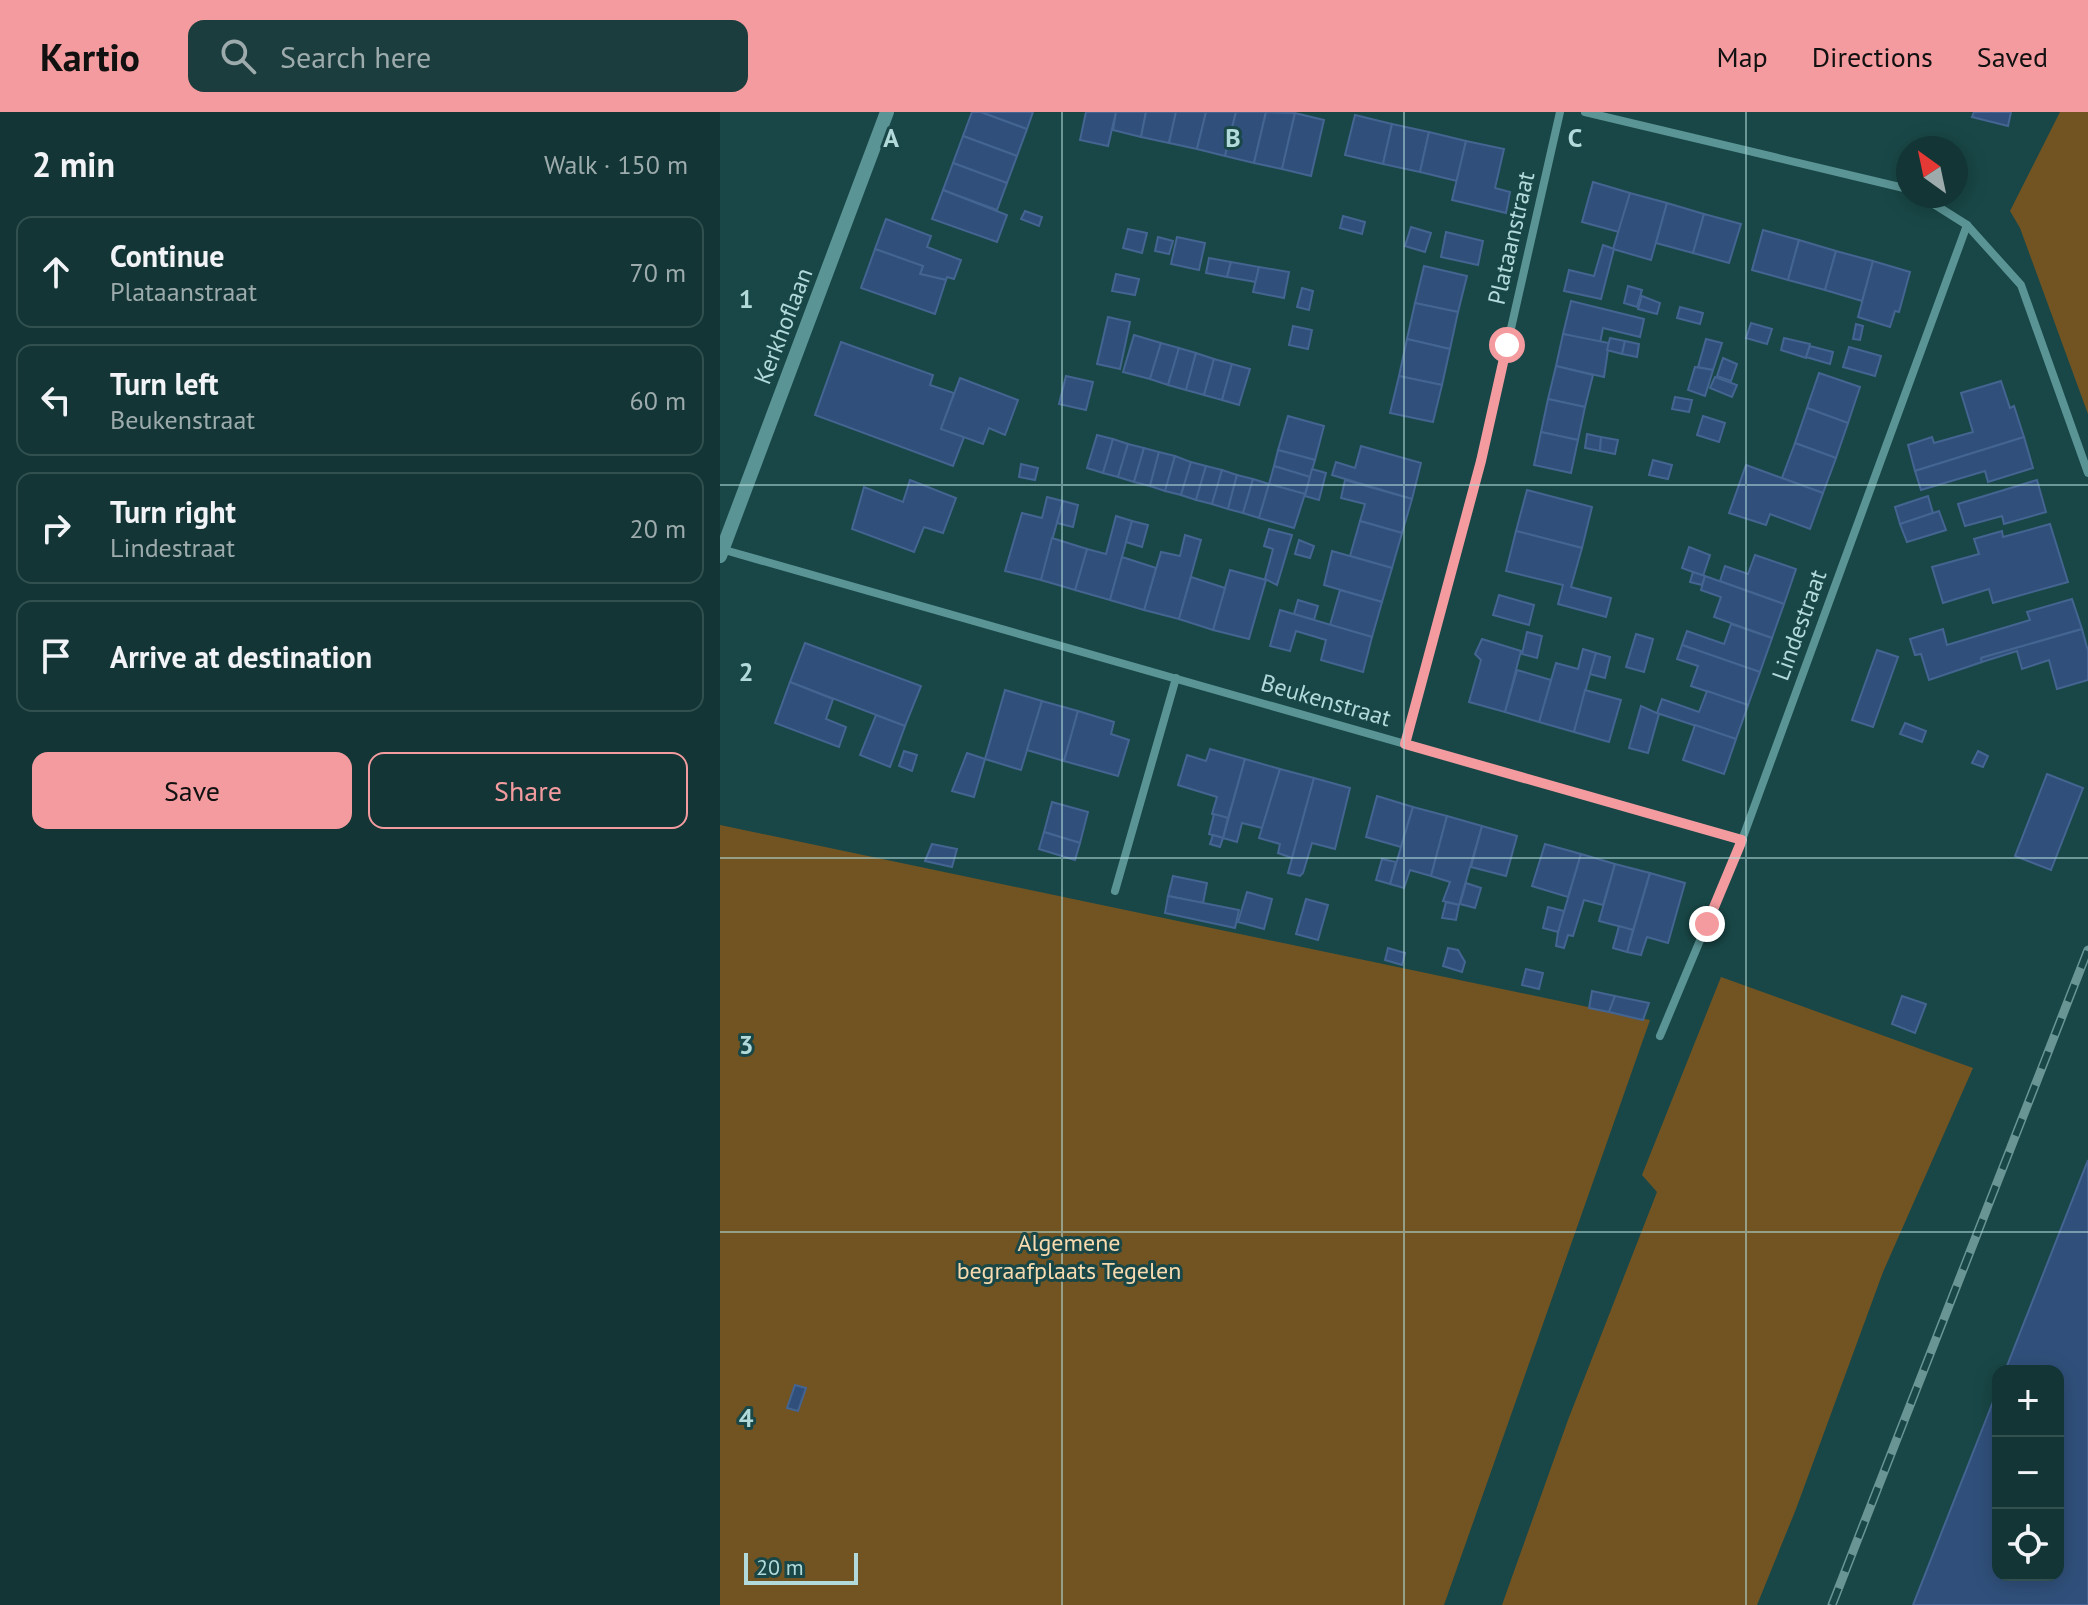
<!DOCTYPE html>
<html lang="en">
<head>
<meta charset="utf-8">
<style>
  :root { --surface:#133535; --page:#1c3d3d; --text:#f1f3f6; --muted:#9dabad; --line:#325050; --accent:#f49b9f }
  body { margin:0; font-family:"PT Sans",sans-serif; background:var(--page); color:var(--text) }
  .controls { position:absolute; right:24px; bottom:24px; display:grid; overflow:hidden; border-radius:16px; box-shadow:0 4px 20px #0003 }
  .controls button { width:72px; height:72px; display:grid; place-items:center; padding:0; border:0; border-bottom:2px solid var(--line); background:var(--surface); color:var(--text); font:40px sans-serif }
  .compass { position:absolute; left:1176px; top:24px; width:72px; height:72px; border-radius:50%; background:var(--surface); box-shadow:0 4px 20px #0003; rotate:327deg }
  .scale { position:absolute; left:24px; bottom:20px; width:114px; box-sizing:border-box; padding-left:8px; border:4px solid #b3dada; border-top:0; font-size:22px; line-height:28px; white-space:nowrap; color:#b3dada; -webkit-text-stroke:6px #194747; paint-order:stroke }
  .stop { position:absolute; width:24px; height:24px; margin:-18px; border:6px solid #f49b9f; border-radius:50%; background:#fff }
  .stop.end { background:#f49b9f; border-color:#fff; box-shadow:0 2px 8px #0008 }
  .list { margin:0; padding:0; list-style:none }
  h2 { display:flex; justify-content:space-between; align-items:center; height:104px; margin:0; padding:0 32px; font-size:34px }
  h2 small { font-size:26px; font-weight:400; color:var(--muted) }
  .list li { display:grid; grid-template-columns:52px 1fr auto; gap:24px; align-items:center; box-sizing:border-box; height:112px; margin:0 16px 16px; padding:0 16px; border:2px solid var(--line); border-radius:16px }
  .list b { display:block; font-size:30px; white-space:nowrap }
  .list p { margin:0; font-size:26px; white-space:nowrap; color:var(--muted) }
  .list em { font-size:26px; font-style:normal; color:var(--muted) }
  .actions { display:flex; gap:16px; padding:24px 32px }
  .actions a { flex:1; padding:18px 0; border:2px solid var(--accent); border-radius:16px; text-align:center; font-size:28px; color:var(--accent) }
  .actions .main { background:var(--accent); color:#111 }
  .icon { flex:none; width:44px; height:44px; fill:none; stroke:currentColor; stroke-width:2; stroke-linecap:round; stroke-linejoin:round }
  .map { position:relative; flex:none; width:1368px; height:1493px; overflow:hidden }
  header { display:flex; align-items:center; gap:48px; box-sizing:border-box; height:112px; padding:0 40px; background:var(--accent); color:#111 }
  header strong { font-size:38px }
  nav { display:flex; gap:44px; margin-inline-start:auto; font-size:28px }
  .search { width:560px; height:72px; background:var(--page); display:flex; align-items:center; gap:20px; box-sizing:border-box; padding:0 28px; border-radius:16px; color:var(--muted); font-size:30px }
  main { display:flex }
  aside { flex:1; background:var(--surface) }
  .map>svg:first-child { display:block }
</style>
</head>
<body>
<header>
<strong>Kartio</strong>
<div class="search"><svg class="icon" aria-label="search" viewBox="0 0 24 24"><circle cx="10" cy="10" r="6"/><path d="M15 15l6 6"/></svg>Search here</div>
<nav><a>Map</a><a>Directions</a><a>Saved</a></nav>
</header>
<main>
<aside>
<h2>2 min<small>Walk · 150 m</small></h2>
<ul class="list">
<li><svg class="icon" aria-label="ahead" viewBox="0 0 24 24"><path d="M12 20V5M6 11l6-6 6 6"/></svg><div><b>Continue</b><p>Plataanstraat</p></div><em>70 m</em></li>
<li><svg class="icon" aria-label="left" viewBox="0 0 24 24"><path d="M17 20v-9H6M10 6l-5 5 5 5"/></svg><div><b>Turn left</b><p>Beukenstraat</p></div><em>60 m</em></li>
<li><svg class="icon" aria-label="right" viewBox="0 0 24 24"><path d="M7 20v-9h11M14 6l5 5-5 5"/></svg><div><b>Turn right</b><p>Lindestraat</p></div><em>20 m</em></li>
<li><svg class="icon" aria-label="arrive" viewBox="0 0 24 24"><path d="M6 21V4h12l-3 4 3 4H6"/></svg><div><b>Arrive at destination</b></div></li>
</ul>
<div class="actions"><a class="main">Save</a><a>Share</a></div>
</aside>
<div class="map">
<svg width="1368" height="1493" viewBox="0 0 1368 1493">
  <rect width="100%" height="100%" fill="#194747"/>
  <g fill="#725423">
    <path d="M 1340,0 L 1368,0 L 1368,302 L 1300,116 L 1290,99 Z"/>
    <path d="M 0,713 L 930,908 L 724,1493 L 0,1493 Z"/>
    <path d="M 1001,865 L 1253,956 L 1163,1160 L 1076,1397 L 1037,1493 L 782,1493 L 848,1308 L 937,1080 L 922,1063 Z"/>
  </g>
  <g fill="#30507b" stroke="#446491" stroke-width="2">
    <path d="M 252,0 L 261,0 L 307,17 L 297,44 L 243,24 Z"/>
    <path d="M 261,0 L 313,0 L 307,17 Z"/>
    <path d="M 366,0 L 396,0 L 388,34 L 360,28 Z"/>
    <path d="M 396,0 L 426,0 L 421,25 L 393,18 Z"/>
    <path d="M 426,0 L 456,0 L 449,31 L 421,25 Z"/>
    <path d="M 456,0 L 486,0 L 477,37 L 449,31 Z"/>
    <path d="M 486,0 L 516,0 L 505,44 L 477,37 Z"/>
    <path d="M 516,0 L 546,0 L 534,51 L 505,44 Z"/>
    <path d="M 546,0 L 575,1 L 562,57 L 534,51 Z"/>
    <path d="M 1254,0 L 1291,0 L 1288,14 L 1252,5 Z"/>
    <path d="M 575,1 L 604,8 L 591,64 L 562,57 Z"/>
    <path d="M 635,3 L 672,12 L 663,52 L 625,43 Z"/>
    <path d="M 672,12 L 709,20 L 700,60 L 663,52 Z"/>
    <path d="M 709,20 L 746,29 L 737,69 L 700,60 Z"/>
    <path d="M 243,24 L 297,44 L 287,71 L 233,51 Z"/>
    <path d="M 746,29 L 784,37 L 775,76 L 790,80 L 786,101 L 732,88 Z"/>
    <path d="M 233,51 L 287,71 L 277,98 L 223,78 Z"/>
    <path d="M 873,70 L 910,81 L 899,120 L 862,110 Z"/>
    <path d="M 223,78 L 287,103 L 277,130 L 212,107 Z"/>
    <path d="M 910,81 L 947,91 L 931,148 L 893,137 Z"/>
    <path d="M 947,91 L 984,102 L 973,141 L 936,131 Z"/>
    <path d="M 305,99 L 322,105 L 319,114 L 301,107 Z"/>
    <path d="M 984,102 L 1021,112 L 1009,151 L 973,141 Z"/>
    <path d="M 623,104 L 645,110 L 642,122 L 620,116 Z"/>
    <path d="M 166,107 L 211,124 L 207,135 L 241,148 L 234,167 L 227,165 L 226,168 L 200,162 L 203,154 L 155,137 Z"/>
    <path d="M 691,115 L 711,121 L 705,140 L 685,134 Z"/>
    <path d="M 408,117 L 427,121 L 422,141 L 403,136 Z"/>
    <path d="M 1043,118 L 1079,128 L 1068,168 L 1032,158 Z"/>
    <path d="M 726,120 L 763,129 L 758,153 L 721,145 Z"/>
    <path d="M 438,125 L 453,129 L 449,142 L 435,139 Z"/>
    <path d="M 457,125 L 485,131 L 479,158 L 451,152 Z"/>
    <path d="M 1079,128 L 1116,139 L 1105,178 L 1068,168 Z"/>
    <path d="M 883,133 L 894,137 L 881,187 L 844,179 L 849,158 L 874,164 Z"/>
    <path d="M 155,137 L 203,154 L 200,162 L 226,168 L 215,202 L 141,176 Z"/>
    <path d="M 1116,139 L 1153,149 L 1142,189 L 1105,178 Z"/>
    <path d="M 489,146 L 511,150 L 507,165 L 486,161 Z"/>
    <path d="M 1153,149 L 1190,160 L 1179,200 L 1175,199 L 1170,215 L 1138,205 Z"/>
    <path d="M 511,150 L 539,155 L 536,170 L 507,165 Z"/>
    <path d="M 704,154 L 747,164 L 738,200 L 695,191 Z"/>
    <path d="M 539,155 L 569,160 L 564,186 L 533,180 Z"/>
    <path d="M 396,162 L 419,167 L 415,183 L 392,179 Z"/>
    <path d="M 908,174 L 922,178 L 917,195 L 904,191 Z"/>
    <path d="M 582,176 L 593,179 L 589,198 L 577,195 Z"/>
    <path d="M 922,184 L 940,191 L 937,202 L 918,197 Z"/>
    <path d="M 851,189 L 924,207 L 920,225 L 883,216 L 880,231 L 843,222 Z"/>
    <path d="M 695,191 L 738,200 L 730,237 L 687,227 Z"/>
    <path d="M 960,195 L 983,201 L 980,212 L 957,206 Z"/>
    <path d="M 388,205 L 410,210 L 400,257 L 377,252 Z"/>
    <path d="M 1031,211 L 1052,217 L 1047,232 L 1026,226 Z"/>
    <path d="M 1136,212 L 1143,214 L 1140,228 L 1133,227 Z"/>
    <path d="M 573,214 L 592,218 L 588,237 L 569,233 Z"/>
    <path d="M 843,222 L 889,231 L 884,265 L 836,254 Z"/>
    <path d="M 414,223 L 441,231 L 430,267 L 403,260 Z"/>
    <path d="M 890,226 L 905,229 L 902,242 L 887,238 Z"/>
    <path d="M 1064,226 L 1090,232 L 1086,246 L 1061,238 Z"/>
    <path d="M 687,227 L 730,237 L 722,273 L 679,264 Z"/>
    <path d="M 986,227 L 1002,231 L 993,258 L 978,255 Z"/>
    <path d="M 905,229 L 919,232 L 917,245 L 902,242 Z"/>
    <path d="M 121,230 L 213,263 L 210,273 L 234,281 L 221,317 L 244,325 L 233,354 L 95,303 Z"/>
    <path d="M 441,231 L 459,236 L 448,273 L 430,267 Z"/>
    <path d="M 1090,234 L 1113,240 L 1110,252 L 1086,245 Z"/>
    <path d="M 1129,235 L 1161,244 L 1155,264 L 1123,255 Z"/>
    <path d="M 459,236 L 476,241 L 466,278 L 448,273 Z"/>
    <path d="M 476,241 L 494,247 L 484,283 L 466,278 Z"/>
    <path d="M 1003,246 L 1017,252 L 1011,269 L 997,264 Z"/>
    <path d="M 494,247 L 512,252 L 502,288 L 484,283 Z"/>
    <path d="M 512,252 L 530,257 L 519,293 L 502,288 Z"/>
    <path d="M 836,254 L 873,263 L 865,295 L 828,287 Z"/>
    <path d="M 975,255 L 993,258 L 985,284 L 968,278 Z"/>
    <path d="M 1099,261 L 1140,275 L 1128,311 L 1087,296 Z"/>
    <path d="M 346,264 L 373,270 L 366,298 L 339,292 Z"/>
    <path d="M 679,264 L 722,273 L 713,310 L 670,301 Z"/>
    <path d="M 995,265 L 1017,273 L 1012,285 L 990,276 Z"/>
    <path d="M 240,266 L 298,288 L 285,323 L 269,316 L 263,332 L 221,317 Z"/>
    <path d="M 1281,269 L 1290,296 L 1294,294 L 1304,325 L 1195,359 L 1188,333 L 1212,325 L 1214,331 L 1253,320 L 1241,281 Z"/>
    <path d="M 955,285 L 972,288 L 969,300 L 952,297 Z"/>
    <path d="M 828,287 L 865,295 L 858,328 L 821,320 Z"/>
    <path d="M 1087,296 L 1128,311 L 1116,346 L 1075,331 Z"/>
    <path d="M 568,304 L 604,314 L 595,348 L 558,338 Z"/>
    <path d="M 983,304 L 1005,311 L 999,330 L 977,323 Z"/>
    <path d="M 821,320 L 858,328 L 851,361 L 814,353 Z"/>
    <path d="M 867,322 L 881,325 L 880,339 L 865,336 Z"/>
    <path d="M 377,323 L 393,327 L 383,361 L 367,356 Z"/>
    <path d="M 881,325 L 898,328 L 895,342 L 880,339 Z"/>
    <path d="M 1304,325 L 1313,356 L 1268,370 L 1265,359 L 1201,378 L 1195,359 Z"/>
    <path d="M 393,327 L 408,332 L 398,365 L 383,361 Z"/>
    <path d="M 1075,331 L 1116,346 L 1103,381 L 1062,366 Z"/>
    <path d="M 408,332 L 424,336 L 414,370 L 398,365 Z"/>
    <path d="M 641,334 L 701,351 L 692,387 L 612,363 L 616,350 L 635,356 Z"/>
    <path d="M 424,336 L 439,340 L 430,374 L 414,370 Z"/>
    <path d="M 558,338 L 595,348 L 590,365 L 554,354 Z"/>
    <path d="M 439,340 L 455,344 L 445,379 L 430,374 Z"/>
    <path d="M 455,344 L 471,350 L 461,383 L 445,379 Z"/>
    <path d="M 933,348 L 952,353 L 948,367 L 929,363 Z"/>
    <path d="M 471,350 L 486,354 L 476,388 L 461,383 Z"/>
    <path d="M 301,352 L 318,356 L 315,368 L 299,365 Z"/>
    <path d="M 1026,353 L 1103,381 L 1090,417 L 1050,402 L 1046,413 L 1009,401 Z"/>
    <path d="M 486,354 L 502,358 L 492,392 L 476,388 Z"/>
    <path d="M 554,354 L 590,365 L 585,382 L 549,372 Z"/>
    <path d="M 592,357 L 606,361 L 599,388 L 585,384 Z"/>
    <path d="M 502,358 L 517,363 L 508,397 L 492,392 Z"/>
    <path d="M 517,363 L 533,367 L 523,401 L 508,397 Z"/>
    <path d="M 533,367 L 549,372 L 539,406 L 523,401 Z"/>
    <path d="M 190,368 L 236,386 L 223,421 L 204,415 L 194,440 L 132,417 L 144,375 L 183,390 Z"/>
    <path d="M 625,368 L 692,387 L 682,421 L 640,409 L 645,392 L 621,386 Z"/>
    <path d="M 1317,368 L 1326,400 L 1284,412 L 1282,404 L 1245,414 L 1238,392 Z"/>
    <path d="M 549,372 L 585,382 L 574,416 L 539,406 Z"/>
    <path d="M 807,378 L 872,395 L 862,436 L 796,419 Z"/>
    <path d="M 1208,384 L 1213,401 L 1180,412 L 1175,395 Z"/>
    <path d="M 327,385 L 343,389 L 321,468 L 285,459 L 302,401 L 322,406 Z"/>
    <path d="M 343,389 L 358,393 L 353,415 L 337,411 Z"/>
    <path d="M 1219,399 L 1226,418 L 1187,430 L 1180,412 Z"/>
    <path d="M 396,404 L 412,409 L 390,488 L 355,478 L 367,437 L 386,442 Z"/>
    <path d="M 412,409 L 428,413 L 422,435 L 406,430 Z"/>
    <path d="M 640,409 L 682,421 L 672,456 L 630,444 Z"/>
    <path d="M 1330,412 L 1348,470 L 1273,491 L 1269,477 L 1223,491 L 1212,455 L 1259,442 L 1254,427 L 1282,419 L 1283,425 Z"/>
    <path d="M 549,417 L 572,423 L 557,473 L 545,467 L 553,437 L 544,434 Z"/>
    <path d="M 796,419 L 862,436 L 851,475 L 891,486 L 886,505 L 838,492 L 843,473 L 786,459 Z"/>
    <path d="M 465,423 L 481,428 L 459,507 L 424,498 L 441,440 L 460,444 Z"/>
    <path d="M 332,426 L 367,437 L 355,478 L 321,468 Z"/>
    <path d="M 579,428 L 594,434 L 590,446 L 575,442 Z"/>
    <path d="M 969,435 L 990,443 L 983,464 L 962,456 Z"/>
    <path d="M 612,439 L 672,456 L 662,490 L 604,473 Z"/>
    <path d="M 1035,443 L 1076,457 L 1064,492 L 1000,469 L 1005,454 L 1028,462 Z"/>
    <path d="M 402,445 L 436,456 L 424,498 L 390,488 Z"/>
    <path d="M 510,458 L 546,468 L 529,527 L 493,518 Z"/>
    <path d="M 973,460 L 985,464 L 982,473 L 970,470 Z"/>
    <path d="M 985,464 L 1064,492 L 1052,526 L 994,505 L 1001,485 L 981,478 Z"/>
    <path d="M 471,465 L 505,476 L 493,518 L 459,507 Z"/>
    <path d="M 620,478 L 662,490 L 652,525 L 610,513 Z"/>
    <path d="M 779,483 L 814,493 L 809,513 L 773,503 Z"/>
    <path d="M 1352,487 L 1362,517 L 1261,546 L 1262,550 L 1209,568 L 1201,542 L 1195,543 L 1190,527 L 1223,517 L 1227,533 L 1310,508 L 1307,500 Z"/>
    <path d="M 578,488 L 598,494 L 594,508 L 574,502 Z"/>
    <path d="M 560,498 L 652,525 L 643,560 L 601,548 L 606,528 L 576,519 L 570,539 L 550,534 Z"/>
    <path d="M 1011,512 L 1052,526 L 1040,560 L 962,533 L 967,519 L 1004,532 Z"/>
    <path d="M 1362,517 L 1368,539 L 1368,568 L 1337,577 L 1329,548 L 1302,557 L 1297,539 L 1262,550 L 1261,546 Z"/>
    <path d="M 807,520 L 822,524 L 817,546 L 802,542 Z"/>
    <path d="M 916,522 L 933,527 L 924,560 L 906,555 Z"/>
    <path d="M 762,527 L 801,539 L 785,600 L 749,590 L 761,548 L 755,542 Z"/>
    <path d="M 85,531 L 201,574 L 185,614 L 70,570 Z"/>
    <path d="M 962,533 L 1040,560 L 1028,593 L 971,574 L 978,554 L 957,547 Z"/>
    <path d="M 863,537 L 876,541 L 854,620 L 819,610 L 836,551 L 858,557 Z"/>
    <path d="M 1157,538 L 1178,545 L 1153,615 L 1132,608 Z"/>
    <path d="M 876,541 L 890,545 L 885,566 L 870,562 Z"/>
    <path d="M 797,558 L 831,568 L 819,610 L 785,600 Z"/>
    <path d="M 70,570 L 113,587 L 106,607 L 126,615 L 119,635 L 55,611 Z"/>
    <path d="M 285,578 L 322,589 L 301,658 L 265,647 Z"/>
    <path d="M 865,578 L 901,588 L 889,630 L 854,620 Z"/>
    <path d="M 987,579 L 1028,593 L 1016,627 L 937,601 L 942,587 L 979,600 Z"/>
    <path d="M 322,589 L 358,599 L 344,649 L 307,638 Z"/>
    <path d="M 921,594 L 939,602 L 928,641 L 909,636 Z"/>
    <path d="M 358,599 L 394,610 L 391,622 L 409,628 L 398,664 L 344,649 Z"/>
    <path d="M 156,603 L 185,614 L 170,655 L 140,643 Z"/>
    <path d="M 1185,611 L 1206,619 L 1202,630 L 1180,622 Z"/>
    <path d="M 975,613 L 1016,627 L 1004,662 L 963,648 Z"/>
    <path d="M 490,637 L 525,647 L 508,706 L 492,702 L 497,685 L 458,673 L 467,643 L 486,649 Z"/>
    <path d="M 184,639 L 197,643 L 192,659 L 179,654 Z"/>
    <path d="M 1258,639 L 1268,644 L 1263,655 L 1252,651 Z"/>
    <path d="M 247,641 L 265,647 L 254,685 L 232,679 Z"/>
    <path d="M 525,647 L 560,657 L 542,716 L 522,711 L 517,730 L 503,726 Z"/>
    <path d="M 560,657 L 594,666 L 572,746 L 558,741 L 560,732 L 539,726 Z"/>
    <path d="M 1327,662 L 1363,676 L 1331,758 L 1295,744 Z"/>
    <path d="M 594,666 L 630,676 L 615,737 L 592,731 L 583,761 L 580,764 L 568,761 Z"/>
    <path d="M 657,684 L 693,695 L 681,735 L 646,725 Z"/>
    <path d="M 332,690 L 368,700 L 360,731 L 324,720 Z"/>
    <path d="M 693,695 L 727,704 L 711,764 L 690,758 L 684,776 L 670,772 Z"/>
    <path d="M 494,702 L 508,706 L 503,726 L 489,722 Z"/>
    <path d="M 727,704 L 762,714 L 739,793 L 723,789 L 730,770 L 711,764 Z"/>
    <path d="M 762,714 L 797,724 L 786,764 L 751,755 Z"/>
    <path d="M 324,720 L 360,731 L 355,748 L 319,737 Z"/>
    <path d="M 493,723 L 503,726 L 500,735 L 490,732 Z"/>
    <path d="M 212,732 L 237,737 L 232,755 L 205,749 Z"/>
    <path d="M 825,732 L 861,742 L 848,785 L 812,774 Z"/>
    <path d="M 861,742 L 895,752 L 883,793 L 864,788 L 853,824 L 848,823 L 844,836 L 836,834 L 838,820 Z"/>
    <path d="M 662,747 L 676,750 L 670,772 L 656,768 Z"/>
    <path d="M 895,752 L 930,761 L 913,818 L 879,809 Z"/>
    <path d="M 930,761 L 965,771 L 948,831 L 927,825 L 921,843 L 907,840 Z"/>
    <path d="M 453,764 L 487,771 L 483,791 L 448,784 Z"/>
    <path d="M 746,771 L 761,776 L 755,796 L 740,792 Z"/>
    <path d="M 527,780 L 552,787 L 544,817 L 518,810 Z"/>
    <path d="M 448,784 L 519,798 L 515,816 L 445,801 Z"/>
    <path d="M 586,787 L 608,793 L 598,828 L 576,822 Z"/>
    <path d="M 726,790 L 739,793 L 736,808 L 722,806 Z"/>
    <path d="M 828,795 L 844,799 L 838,820 L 823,816 Z"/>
    <path d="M 899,814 L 913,818 L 907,840 L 893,836 Z"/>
    <path d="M 668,836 L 685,841 L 682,853 L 665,848 Z"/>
    <path d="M 728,836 L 738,838 L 745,850 L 742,860 L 723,854 Z"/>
    <path d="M 806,857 L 823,861 L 819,877 L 802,873 Z"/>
    <path d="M 872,879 L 895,884 L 889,900 L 869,896 Z"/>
    <path d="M 895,884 L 929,891 L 923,908 L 889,900 Z"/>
    <path d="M 1182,884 L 1206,892 L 1195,921 L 1172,912 Z"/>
    <path d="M 1368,1048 L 1368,1493 L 1193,1493 L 1278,1277 L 1278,1463 L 1338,1463 L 1338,1259 L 1285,1259 Z"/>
    <path d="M 75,1273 L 86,1276 L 78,1299 L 67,1296 Z"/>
  </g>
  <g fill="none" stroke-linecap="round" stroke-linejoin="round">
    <g stroke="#5b9495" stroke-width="8">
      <path d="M 865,0 L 1188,77"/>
      <path d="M 1201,84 L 1247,113 L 1301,173 L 1368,361"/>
      <path d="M 1,437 L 1022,728"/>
      <path d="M 685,632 L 761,349 L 840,0"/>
      <path d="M 395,779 L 456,566"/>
      <path d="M 940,924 L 1022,728 L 1247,113"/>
    </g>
    <path stroke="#5b9495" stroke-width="14" d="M 0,444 L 167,0"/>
    <g stroke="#6a9595" stroke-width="9">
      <path id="rail" d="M 1112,1493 L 1368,838"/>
    </g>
    <use href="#rail" stroke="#194747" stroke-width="6" stroke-dasharray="18" stroke-linecap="butt"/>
  </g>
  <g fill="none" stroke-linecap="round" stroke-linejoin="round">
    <path stroke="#f49b9f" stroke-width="10" d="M 787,233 L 761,349 L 685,632 L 1022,728 L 987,812"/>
  </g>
  <path fill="none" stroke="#b3dada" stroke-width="2" stroke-opacity="0.55" d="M 342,0 L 342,1493M 684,0 L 684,1493M 1026,0 L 1026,1493M 0,373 L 1368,373M 0,746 L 1368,746M 0,1120 L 1368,1120"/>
  <g text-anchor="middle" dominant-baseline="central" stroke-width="6" stroke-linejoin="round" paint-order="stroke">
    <g font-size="24" fill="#b3dada" stroke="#194747">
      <text transform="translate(791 126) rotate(-77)">Plataanstraat</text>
      <text transform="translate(63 214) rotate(-69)">Kerkhoflaan</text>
      <text transform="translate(1079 513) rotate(-70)">Lindestraat</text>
      <text transform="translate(606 588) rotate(16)">Beukenstraat</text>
    </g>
    <g font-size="24" fill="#f8daaf" stroke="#194747">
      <text x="349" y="1130">Algemene<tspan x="349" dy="28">begraafplaats Tegelen</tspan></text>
    </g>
  </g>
  <g font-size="26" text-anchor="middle" font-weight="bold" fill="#b3dada" stroke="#194747" stroke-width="6" stroke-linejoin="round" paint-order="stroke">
    <text x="171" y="35">A</text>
    <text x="513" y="35">B</text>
    <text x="855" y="35">C</text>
    <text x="26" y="196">1</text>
    <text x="26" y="569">2</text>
    <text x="26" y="942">3</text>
    <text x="26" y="1315">4</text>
  </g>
</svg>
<div class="controls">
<button>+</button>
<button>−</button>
<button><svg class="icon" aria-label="locate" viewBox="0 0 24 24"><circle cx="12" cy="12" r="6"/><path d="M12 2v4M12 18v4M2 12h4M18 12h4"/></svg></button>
</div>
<svg class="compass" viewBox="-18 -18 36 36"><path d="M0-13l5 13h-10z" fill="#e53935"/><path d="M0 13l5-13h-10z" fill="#9dabad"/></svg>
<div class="scale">20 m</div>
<div class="stop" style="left:787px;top:233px"></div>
<div class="stop end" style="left:987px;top:812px"></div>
</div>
</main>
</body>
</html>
